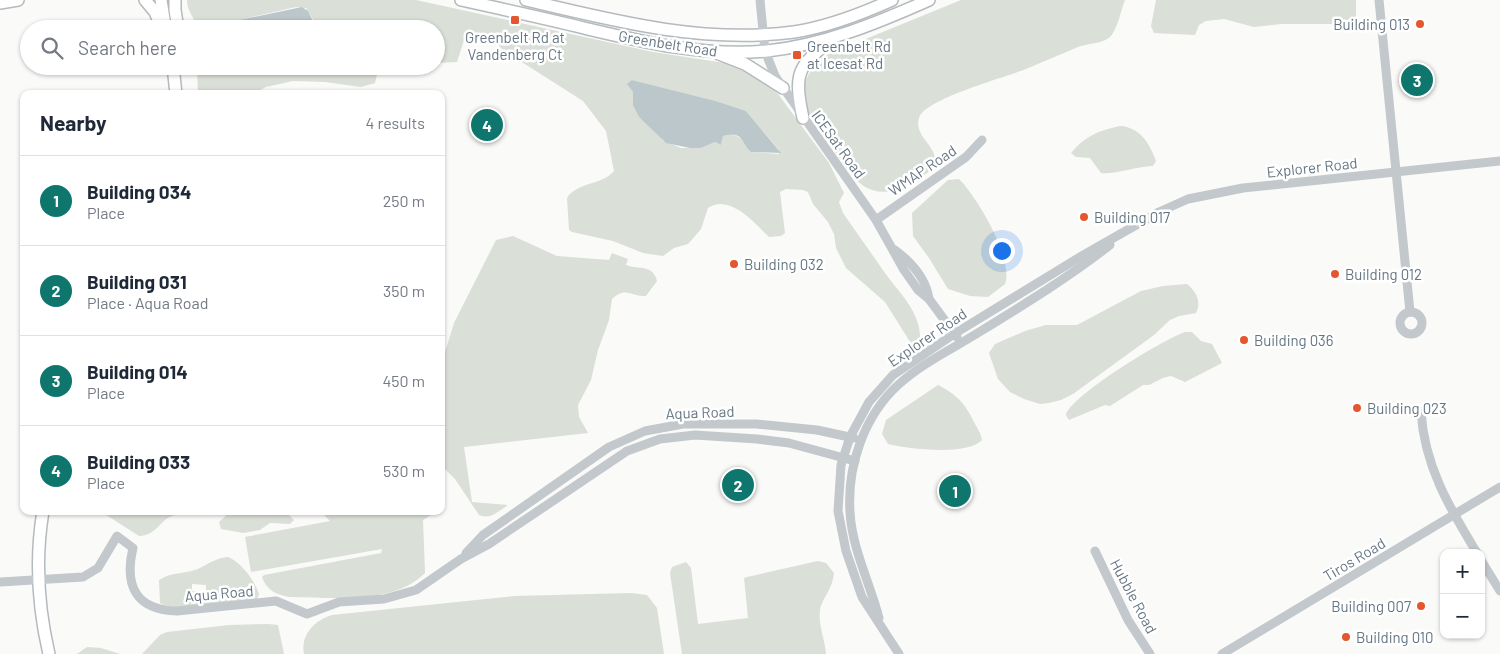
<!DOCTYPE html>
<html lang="en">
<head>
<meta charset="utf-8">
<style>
  :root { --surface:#fff; --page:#f6f6f7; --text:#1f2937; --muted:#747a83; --line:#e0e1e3; --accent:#0f766e }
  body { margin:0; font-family:Barlow,sans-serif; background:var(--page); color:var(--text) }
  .controls { position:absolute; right:15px; bottom:15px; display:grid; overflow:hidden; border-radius:10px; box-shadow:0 1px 4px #0004 }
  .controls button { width:45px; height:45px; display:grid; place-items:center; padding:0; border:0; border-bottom:1px solid var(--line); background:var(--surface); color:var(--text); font:25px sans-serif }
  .you { position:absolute; left:1001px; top:250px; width:18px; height:18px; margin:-12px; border:4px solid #fff; border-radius:50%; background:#1a73e8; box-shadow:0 0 0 8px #1a73e833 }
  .badge { display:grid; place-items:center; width:32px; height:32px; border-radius:50%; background:var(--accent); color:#fff; font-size:16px; font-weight:700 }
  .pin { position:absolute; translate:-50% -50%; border:2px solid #fff; box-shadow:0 1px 5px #0006 }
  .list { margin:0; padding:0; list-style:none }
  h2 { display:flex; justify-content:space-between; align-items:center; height:65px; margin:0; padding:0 20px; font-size:21px }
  h2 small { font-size:16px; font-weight:400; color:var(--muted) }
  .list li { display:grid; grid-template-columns:32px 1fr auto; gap:15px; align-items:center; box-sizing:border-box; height:90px; padding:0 20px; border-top:1px solid var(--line) }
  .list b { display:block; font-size:19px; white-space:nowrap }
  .list p { margin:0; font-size:16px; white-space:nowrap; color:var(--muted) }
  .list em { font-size:16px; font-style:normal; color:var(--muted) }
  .icon { flex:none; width:28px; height:28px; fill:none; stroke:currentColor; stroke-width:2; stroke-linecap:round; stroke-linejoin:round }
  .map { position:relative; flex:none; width:1500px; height:654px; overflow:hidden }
  .search { position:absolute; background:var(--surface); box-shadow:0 1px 4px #0004; left:20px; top:20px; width:425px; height:55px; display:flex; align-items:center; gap:12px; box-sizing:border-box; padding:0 18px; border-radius:28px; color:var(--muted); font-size:19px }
  .panel { position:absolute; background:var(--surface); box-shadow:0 1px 4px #0004; left:20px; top:90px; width:425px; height:425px; border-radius:10px }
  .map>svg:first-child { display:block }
</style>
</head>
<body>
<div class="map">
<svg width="1500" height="654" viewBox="0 0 1500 654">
  <rect width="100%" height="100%" fill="#fafaf8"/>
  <g fill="#dadfd7" fill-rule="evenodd">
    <path d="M 187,0 L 416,0 L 653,52 L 725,63 L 741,68 L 766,83 L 778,94 L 829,163 L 844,193 L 839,202 L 843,213 C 857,233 871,253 885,273 C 901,295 923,314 920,345 L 915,347 L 912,345 L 885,302 L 846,268 L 836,248 L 834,234 L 828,222 L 813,204 L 808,192 L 803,190 L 786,189 L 780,192 L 785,233 L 781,236 L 769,237 C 755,223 729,193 708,208 L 701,229 L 688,244 L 674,248 L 663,256 L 643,253 L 613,241 L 572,232 L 569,230 L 567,198 L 569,195 C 582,182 603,184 614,171 L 606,131 L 583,101 L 503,50 L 490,37 L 480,33 L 470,34 L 464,40 L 457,62 L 436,63 L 436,29 L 319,29 L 306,8 L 296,7 L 239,20 L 220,29 L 197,29 C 195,17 187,12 187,0 ZM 632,80 L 716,101 L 746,111 L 779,150 L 779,154 L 751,152 C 744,139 738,132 723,136 L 721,145 L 715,142 L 701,148 L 681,148 L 662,140 L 659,133 L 639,117 L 634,106 Z"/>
    <path d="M 961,0 L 1125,0 C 1121,10 1118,27 1111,36 C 1104,44 1088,43 1078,47 C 1061,54 1043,62 1026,69 C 1006,77 924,99 919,118 C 913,137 940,147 935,166 C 928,174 917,179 907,185 C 864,207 849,171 828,141 C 820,129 805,113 803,98 C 801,81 815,62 829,54 Z"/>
    <path d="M 1156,0 L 1356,0 L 1356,20 L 1354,24 L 1281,24 L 1254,27 L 1224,19 L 1206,21 L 1199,25 L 1195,35 L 1154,33 L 1151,26 Z"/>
    <path d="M 197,66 L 371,66 L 377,75 L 375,83 L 361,87 L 325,82 L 293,81 L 266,87 L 252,94 L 198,94 Z"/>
    <path d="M 1120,126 C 1140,127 1150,144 1156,161 L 1153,166 C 1138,166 1113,175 1101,173 L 1090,158 L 1076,157 L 1071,153 C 1084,137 1099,130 1120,126 Z"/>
    <path d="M 959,179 C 977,197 1014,259 1005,284 L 988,297 L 970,296 L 948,289 L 929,258 L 913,236 L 912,213 L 948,180 Z"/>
    <path d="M 513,236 L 557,256 L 609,260 L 612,253 L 628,259 L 626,265 C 639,270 653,264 657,281 L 646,296 C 630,297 627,286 612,299 L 609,320 L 598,350 L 591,380 L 578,405 L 579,417 L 588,433 L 464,447 L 472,502 L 508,505 C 499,511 490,520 479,515 L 455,479 L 441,465 L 441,365 L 454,323 L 496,240 Z"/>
    <path d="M 1187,284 C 1196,291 1202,302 1196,313 L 1179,316 L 1170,320 L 1154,335 L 1073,394 L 1061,400 L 1049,403 L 1040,404 L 1024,399 L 1010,392 L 998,379 L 989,353 L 995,344 L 1025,331 L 1046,325 L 1077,325 L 1141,291 L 1163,286 Z"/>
    <path d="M 1185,332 L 1192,332 L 1201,341 L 1212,344 L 1222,363 L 1185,382 L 1171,376 L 1163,378 L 1149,385 L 1143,385 L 1110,406 L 1105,405 L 1069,420 L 1066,415 C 1070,396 1164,339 1185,332 Z"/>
    <path d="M 938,385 C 956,394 965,403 974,422 C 977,428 981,433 982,440 C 967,456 908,449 888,444 L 882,434 L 886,420 Z"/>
    <path d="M 100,511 L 217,511 C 205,517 188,510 172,516 C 159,521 157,535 139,536 Z"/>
    <path d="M 231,511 L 285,511 L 294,520 L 290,524 L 270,523 L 260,530 L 243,533 L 221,529 L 219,522 Z"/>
    <path d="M 320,511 L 432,511 L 431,515 L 423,520 L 425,573 C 392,606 332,597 289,597 C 277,595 266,590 262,577 L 264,575 L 381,553 L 382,549 L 251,572 L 245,537 L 330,521 Z"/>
    <path d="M 228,557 C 241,562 255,581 259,594 L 257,599 C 236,602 176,613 160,603 L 159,580 C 171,572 185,574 198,569 C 208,564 216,558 228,557 ZM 192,584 L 206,585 L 206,592 L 192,591 Z"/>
    <path d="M 818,561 L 826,563 L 834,573 C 832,591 822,598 820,610 C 818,625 825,639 826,654 L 682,654 L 670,573 L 672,567 L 686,562 L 691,568 L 698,624 L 748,618 L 744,578 L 747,577 Z"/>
    <path d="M 631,593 L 647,595 L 657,608 L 664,654 L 304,654 C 300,635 315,620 332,615 L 515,596 Z"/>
    <path d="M 268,624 L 278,625 L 284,654 L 142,654 L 160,635 L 167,632 L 229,625 Z"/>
    <path d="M 87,647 L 101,648 L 120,654 L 77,654 Z"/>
  </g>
  <g fill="#bbc7cb">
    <path d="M 302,7 L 308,11 L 317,29 L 220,29 L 239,20 Z"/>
    <path d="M 632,80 L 716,101 L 746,111 L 781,153 L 751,152 C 740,141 744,131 723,136 L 721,145 L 715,142 L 701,148 L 690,148 L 666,143 L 639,117 L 633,105 L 633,92 L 627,84 Z"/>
  </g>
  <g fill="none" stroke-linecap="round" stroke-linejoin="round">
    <g stroke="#b5babe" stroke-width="14">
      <g id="major">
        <path d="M 145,0 L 155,12 L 162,29"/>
        <path d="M 161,0 L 165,25"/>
        <path d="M 175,0 L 175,10 L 178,29"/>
        <path d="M 461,0 C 502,9 543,18 584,28 C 643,42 705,57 767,51 C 824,45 877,23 929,0"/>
        <path d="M 526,0 C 614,21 703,44 794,32 C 827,27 861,14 892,0"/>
        <path d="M 0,3 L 18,0"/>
        <path d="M 719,54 L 745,64 L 783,88"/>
        <path d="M 173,66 L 176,94"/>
        <path d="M 803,118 C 794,75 796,66 832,40"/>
        <path d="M 43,511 C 35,559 38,607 49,654"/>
      </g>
    </g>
    <g stroke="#c3c8cc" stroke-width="9">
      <path d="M 760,0 L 765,51 L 775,76 L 876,220 L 904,270 L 918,290 L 929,299 L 957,337"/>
      <path d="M 1379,0 L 1410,312"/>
      <path d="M 876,220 L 966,157 L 982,140"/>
      <path d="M 895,250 C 911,262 926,278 929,299"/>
      <circle cx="1411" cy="323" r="11"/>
      <path d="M 1421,411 C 1424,465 1449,507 1477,553"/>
      <path d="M 1095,551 L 1128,620 L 1150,654"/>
      <path d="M 466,553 L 483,535 L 609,447 L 645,431 L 683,424 L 756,424 L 817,430 L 854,438"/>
      <path d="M 1481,560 L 1500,591"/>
      <path d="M 0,582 L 83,577 L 98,568 L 117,536 L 133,548 C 124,586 136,610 177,611 L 276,601 L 307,614 L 339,602 L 384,599 L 416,590 L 461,559 L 489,544 L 627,451 L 660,439 L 695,435 L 757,439 L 789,443 L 855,461"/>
      <path d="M 879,618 C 870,583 852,549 850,512 C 847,466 864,416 898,385 C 922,363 954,348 981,331 C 1025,304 1069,277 1110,245"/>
      <path d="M 899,654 L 862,597 L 846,551 L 838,511 L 841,465 L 850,437 L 869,402 L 893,375 L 954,334 L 1080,257 L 1159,212 L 1188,199 L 1243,188 L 1500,161"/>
      <path d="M 1222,654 L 1500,487"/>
    </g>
    <use href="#major" stroke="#fff" stroke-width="11"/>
  </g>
  <g fill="#e4572e" stroke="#fff" stroke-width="2">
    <rect x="510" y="15" width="10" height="10" rx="2.5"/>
    <circle cx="1420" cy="24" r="5"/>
    <rect x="792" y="50" width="10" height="10" rx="2.5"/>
    <circle cx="1084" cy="217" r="5"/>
    <circle cx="734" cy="264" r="5"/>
    <circle cx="1335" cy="274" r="5"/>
    <circle cx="1244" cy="340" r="5"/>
    <circle cx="1357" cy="408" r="5"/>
    <circle cx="1421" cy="606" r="5"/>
    <circle cx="1346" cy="637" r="5"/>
  </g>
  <g text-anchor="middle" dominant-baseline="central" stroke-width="5" stroke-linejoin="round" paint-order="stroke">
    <g font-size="15" fill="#657683" stroke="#fff" text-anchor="start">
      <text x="1410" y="24" text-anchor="end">Building 013</text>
      <text x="515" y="37" text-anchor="middle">Greenbelt Rd at<tspan x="515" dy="17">Vandenberg Ct</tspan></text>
      <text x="807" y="46">Greenbelt Rd<tspan x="807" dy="17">at Icesat Rd</tspan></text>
      <text x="1094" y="217">Building 017</text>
      <text x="744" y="264">Building 032</text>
      <text x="1345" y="274">Building 012</text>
      <text x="1254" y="340">Building 036</text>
      <text x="1367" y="408">Building 023</text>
      <text x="1411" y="606" text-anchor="end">Building 007</text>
      <text x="1356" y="637">Building 010</text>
    </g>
    <g font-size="15" fill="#657683" stroke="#fff">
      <text transform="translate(668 43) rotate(9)">Greenbelt Road</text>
      <text transform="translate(839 144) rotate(54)">ICESat Road</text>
      <text transform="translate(1312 167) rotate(-6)">Explorer Road</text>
      <text transform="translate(922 170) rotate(-34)">WMAP Road</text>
      <text transform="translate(927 337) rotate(-34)">Explorer Road</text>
      <text transform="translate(700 412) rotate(-2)">Aqua Road</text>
      <text transform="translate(1354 559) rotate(-31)">Tiros Road</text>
      <text transform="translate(219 593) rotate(-5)">Aqua Road</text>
      <text transform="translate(1134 596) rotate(62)">Hubble Road</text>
    </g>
  </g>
</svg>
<div class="controls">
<button>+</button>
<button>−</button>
</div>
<div class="you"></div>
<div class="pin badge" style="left:955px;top:491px">1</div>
<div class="pin badge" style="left:738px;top:485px">2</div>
<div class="pin badge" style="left:1417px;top:80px">3</div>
<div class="pin badge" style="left:487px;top:125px">4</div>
<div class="search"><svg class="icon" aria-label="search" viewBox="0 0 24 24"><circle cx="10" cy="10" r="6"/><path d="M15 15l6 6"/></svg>Search here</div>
<section class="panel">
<h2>Nearby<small>4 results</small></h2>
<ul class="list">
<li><span class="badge">1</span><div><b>Building 034</b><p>Place</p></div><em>250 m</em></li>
<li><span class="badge">2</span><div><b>Building 031</b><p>Place · Aqua Road</p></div><em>350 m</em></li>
<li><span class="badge">3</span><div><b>Building 014</b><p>Place</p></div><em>450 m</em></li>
<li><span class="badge">4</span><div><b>Building 033</b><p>Place</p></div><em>530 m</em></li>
</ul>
</section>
</div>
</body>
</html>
